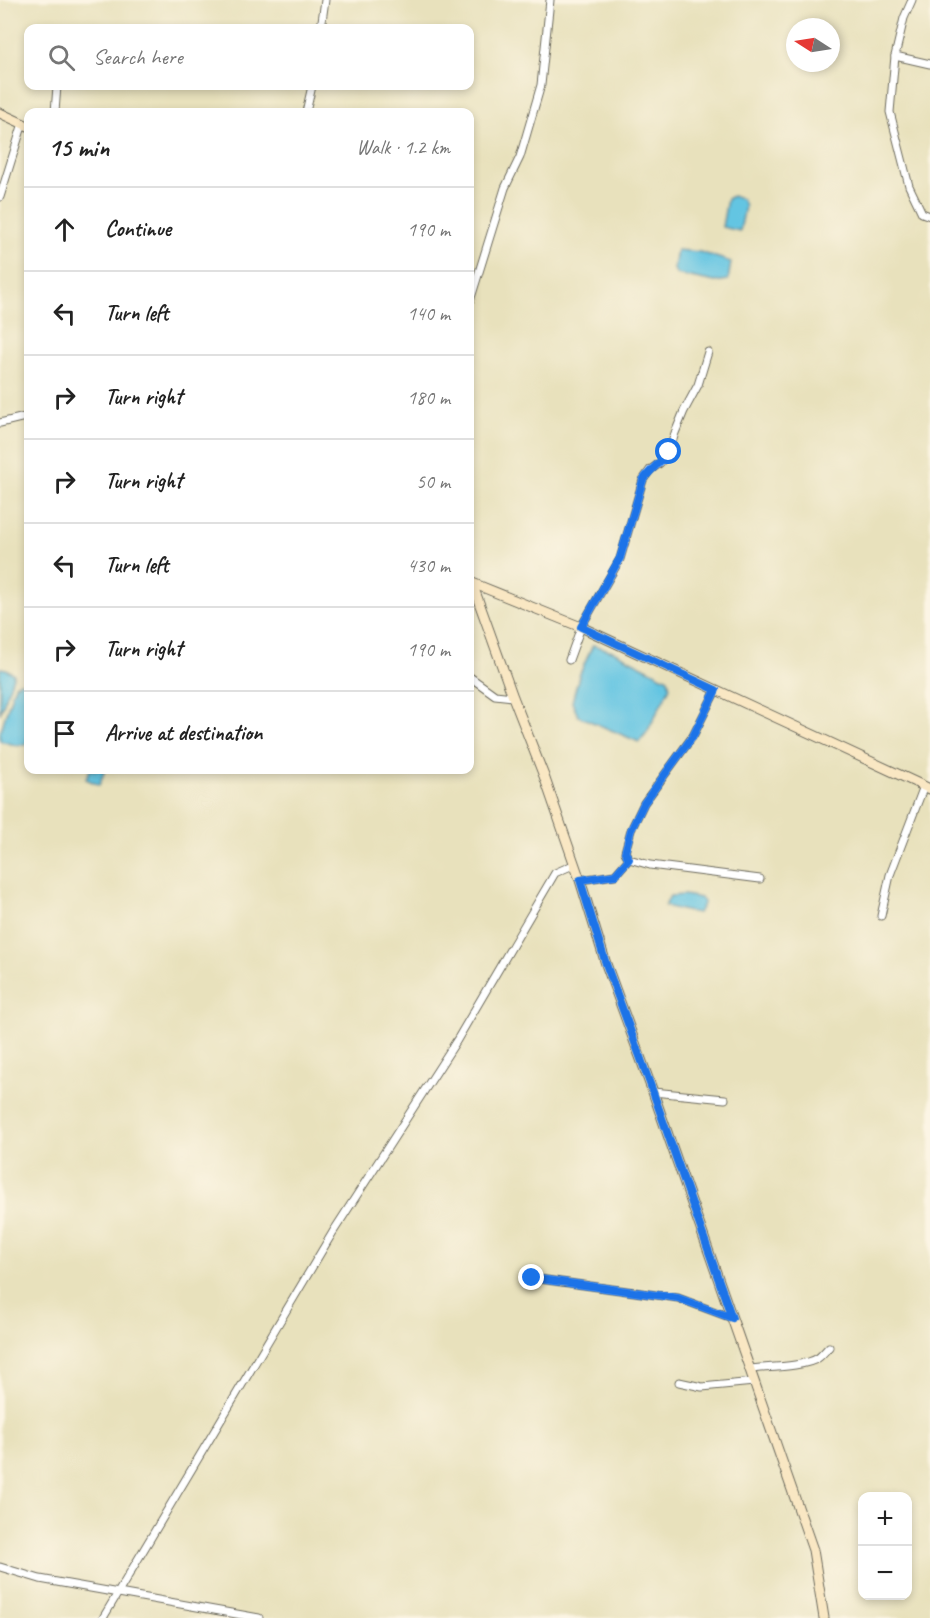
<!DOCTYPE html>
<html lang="en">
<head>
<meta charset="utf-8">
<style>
  :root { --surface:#fff; --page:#f2f2f2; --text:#222; --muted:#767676; --line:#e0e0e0 }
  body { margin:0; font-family:Caveat,sans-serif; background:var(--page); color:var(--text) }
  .controls { position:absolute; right:18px; bottom:18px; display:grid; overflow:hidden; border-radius:12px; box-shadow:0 3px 9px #0003 }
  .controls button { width:54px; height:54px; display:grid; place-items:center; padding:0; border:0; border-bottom:2px solid var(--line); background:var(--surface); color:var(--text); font:30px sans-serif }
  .compass { position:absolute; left:786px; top:18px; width:54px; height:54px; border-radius:50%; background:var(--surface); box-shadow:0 3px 9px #0003; rotate:282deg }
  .stop { position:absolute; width:18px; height:18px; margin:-14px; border:4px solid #1a73e8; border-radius:50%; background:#fff }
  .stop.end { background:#1a73e8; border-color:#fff; box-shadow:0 2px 6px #0008 }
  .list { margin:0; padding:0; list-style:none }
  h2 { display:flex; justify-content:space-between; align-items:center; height:78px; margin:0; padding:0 24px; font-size:26px }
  h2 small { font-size:20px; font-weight:400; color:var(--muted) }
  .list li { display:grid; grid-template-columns:39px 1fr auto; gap:18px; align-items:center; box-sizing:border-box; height:84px; padding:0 24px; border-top:2px solid var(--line) }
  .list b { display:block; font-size:22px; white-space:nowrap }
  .list em { font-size:20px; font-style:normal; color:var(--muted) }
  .icon { flex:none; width:33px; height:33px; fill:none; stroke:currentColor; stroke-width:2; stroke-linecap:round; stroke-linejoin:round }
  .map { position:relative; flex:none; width:930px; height:1618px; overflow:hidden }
  .search { position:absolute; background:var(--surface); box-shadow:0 3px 9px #0003; left:24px; top:24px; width:450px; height:66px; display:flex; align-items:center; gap:15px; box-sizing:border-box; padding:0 21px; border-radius:12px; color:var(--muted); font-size:22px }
  .panel { position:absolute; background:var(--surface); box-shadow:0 3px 9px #0003; left:24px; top:108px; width:450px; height:666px; border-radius:12px }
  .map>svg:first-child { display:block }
</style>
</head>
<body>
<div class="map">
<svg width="930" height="1618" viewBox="0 0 930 1618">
  <rect width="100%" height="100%" fill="#fcf5e5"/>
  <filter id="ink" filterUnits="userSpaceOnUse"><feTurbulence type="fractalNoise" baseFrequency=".0167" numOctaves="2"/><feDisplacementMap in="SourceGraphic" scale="12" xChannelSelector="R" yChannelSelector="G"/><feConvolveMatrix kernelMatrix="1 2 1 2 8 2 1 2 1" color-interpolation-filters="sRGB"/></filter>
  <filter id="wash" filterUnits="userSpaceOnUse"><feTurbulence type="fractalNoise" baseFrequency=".008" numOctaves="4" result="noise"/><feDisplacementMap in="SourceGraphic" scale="24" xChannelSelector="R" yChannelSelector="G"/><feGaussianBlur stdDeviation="1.35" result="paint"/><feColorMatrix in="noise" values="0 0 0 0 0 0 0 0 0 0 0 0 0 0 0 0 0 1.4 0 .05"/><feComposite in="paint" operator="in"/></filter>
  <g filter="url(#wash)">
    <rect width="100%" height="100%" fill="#e8e1bc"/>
    <g fill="#64c5e2" stroke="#487886" stroke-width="1.5">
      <path d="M 732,196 L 742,199 L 745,206 L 740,231 L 722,227 L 727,199 Z"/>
      <path d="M 677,250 L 700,252 L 731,262 L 728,280 L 715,282 L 676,274 L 674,269 Z"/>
      <path d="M 593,645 L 613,651 L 668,679 L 670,687 L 647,732 L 639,742 L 578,716 L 572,702 L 579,676 Z"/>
      <path d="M 0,668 L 6,669 L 14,674 L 0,714 Z"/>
      <path d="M 20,682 L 28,683 L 28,737 L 26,745 L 15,745 L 0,741 L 0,733 L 15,685 Z"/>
      <path d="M 90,770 L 105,770 L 99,785 L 86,779 Z"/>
      <path d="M 684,895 L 700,898 L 704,902 L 698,913 L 685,911 L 665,906 L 670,896 Z"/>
    </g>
  </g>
  <g filter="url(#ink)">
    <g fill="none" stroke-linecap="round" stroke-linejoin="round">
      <g stroke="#6d6b5e" stroke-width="9">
        <g id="street">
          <path d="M 912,0 L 904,18 L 895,56 L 890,112 L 909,186 L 922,213 L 930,216"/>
          <path d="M 321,28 L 325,0"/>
          <path d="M 895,56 L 930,64"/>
          <path d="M 55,112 L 57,86"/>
          <path d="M 306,112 L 312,86"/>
          <path d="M 0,197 L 23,123"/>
          <path d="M 470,301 L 505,188 L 520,157 L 541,85 L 550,0"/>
          <path d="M 0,423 L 25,417 L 28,417"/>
          <path d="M 569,660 L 581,627 L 620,559 L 643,480 L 650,470 L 660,463 L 669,452 L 675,433 L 684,411 L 698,385 L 708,352"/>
          <path d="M 470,677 L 495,695 L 513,697"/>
          <path d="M 716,690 L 693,736 L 644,803 L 631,830 L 625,852 L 629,859 L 650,865 L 760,879"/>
          <path d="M 580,880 L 615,875 L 629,859"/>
          <path d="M 881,916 L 890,875 L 924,786"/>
          <path d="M 653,1092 L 725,1099"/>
          <path d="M 532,1278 L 678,1298 L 732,1318"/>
          <path d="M 750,1369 C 767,1367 805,1367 818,1358 C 822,1355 826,1350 829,1347"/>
          <path d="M 679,1382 L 702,1387 L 754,1382"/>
          <path d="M 0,1567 L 40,1579 L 259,1618"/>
          <path d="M 103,1618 L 333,1232 L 457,1040 L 555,873 L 573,865"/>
        </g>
      </g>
      <g stroke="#6d6b5e" stroke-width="11">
        <g id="secondary">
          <path d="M 0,113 L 28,126"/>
          <path d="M 470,582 L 581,627 L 930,789"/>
          <path d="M 472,583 L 513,697 L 544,776 L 580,880 L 606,964 L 653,1092 L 813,1550 L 824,1618"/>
        </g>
      </g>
      <use href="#street" stroke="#fff" stroke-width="7"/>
      <use href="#secondary" stroke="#f9e7c3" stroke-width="9"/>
    </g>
  </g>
  <g fill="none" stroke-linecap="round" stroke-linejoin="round" filter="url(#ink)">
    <path stroke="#1a73e8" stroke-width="8" d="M 532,1278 L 678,1298 L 732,1318 L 653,1092 L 606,964 L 580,880 L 615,875 L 629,859 L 625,852 L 631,830 L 644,803 L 693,736 L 716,690 L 581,627 L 620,558 L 643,480 C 651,469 661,462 669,452"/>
  </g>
</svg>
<div class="controls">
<button>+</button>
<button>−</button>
</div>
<svg class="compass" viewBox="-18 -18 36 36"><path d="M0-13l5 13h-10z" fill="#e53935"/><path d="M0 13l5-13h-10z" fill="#767676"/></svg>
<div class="stop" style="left:669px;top:452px"></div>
<div class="stop end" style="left:532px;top:1278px"></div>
<div class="search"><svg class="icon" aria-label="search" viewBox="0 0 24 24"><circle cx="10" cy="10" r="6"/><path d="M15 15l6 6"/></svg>Search here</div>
<section class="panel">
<h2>15 min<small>Walk · 1.2 km</small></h2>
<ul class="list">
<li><svg class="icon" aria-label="ahead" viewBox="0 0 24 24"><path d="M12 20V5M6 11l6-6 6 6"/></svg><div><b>Continue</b></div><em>190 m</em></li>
<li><svg class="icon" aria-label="left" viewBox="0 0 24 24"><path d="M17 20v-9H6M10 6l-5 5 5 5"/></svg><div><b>Turn left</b></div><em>140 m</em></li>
<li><svg class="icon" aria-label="right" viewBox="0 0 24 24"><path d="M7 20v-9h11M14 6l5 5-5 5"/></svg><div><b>Turn right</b></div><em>180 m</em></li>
<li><svg class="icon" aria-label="right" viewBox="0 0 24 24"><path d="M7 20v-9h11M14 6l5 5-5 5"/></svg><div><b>Turn right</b></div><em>50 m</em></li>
<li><svg class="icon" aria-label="left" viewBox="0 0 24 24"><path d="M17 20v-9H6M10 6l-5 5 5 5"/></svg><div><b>Turn left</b></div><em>430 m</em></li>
<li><svg class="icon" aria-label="right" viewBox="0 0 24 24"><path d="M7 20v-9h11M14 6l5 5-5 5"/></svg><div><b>Turn right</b></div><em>190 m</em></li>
<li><svg class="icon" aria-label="arrive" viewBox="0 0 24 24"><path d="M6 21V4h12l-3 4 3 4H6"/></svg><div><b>Arrive at destination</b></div></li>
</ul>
</section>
</div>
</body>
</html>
